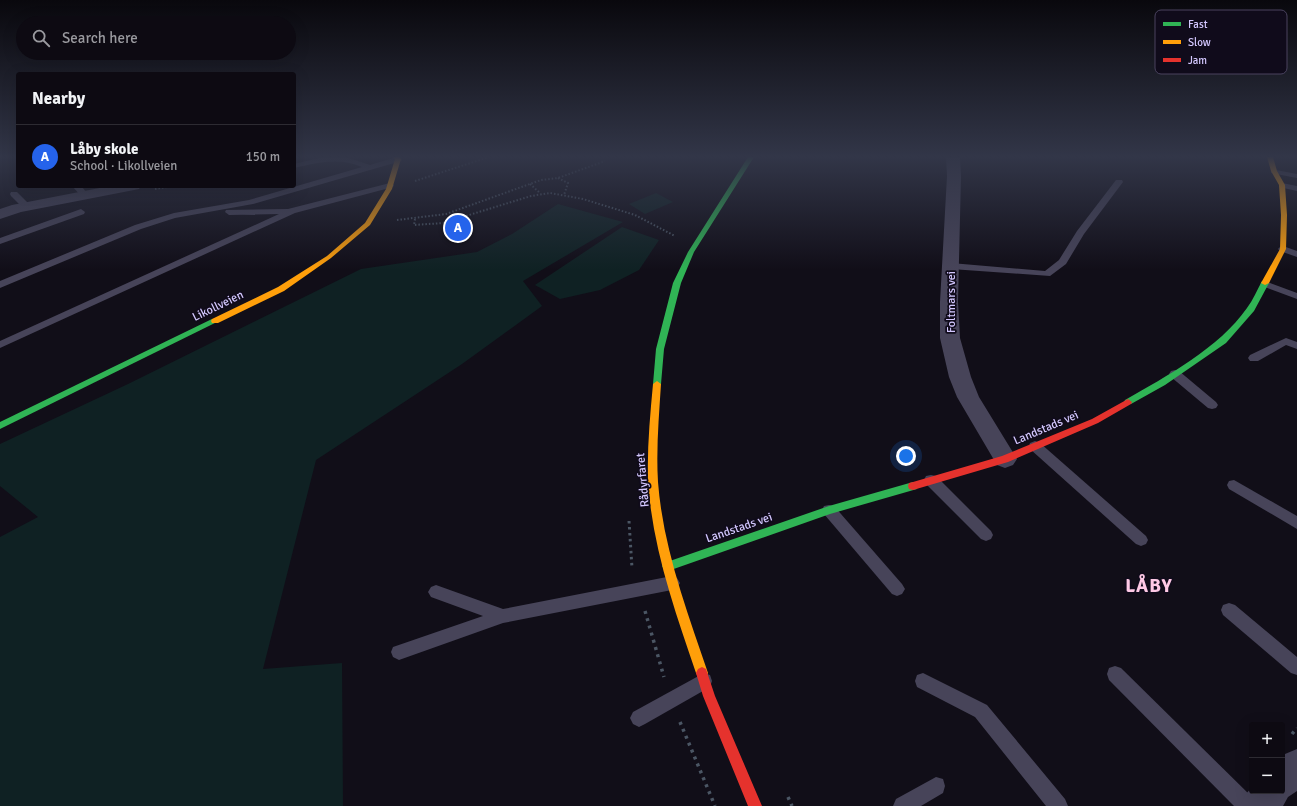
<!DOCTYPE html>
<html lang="en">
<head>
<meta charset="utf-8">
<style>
  :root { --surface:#0d0a12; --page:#16131b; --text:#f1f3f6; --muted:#9a9a9f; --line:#2d2b32; --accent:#2563eb }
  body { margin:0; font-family:Signika,sans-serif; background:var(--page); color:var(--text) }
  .controls { position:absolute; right:12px; bottom:12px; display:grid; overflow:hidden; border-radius:4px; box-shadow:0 4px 16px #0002 }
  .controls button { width:36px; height:36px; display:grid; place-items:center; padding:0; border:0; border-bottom:1px solid var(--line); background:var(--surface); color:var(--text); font:20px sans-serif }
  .you { position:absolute; left:906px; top:456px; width:14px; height:14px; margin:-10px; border:3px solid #fff; border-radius:50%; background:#1a73e8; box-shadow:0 0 0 6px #1a73e833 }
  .badge { display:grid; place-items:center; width:26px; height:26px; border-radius:50%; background:var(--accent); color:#fff; font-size:13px; font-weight:700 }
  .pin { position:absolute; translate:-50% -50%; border:2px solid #fff; box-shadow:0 1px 4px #0006 }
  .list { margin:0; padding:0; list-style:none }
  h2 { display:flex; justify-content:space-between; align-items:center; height:52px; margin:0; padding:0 16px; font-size:17px }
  h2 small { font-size:13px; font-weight:400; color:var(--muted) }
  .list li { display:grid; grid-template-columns:26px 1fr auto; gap:12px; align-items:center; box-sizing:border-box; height:64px; padding:0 16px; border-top:1px solid var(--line) }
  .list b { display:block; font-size:15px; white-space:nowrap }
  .list p { margin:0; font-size:13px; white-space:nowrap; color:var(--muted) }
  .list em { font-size:13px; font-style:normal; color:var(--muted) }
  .icon { flex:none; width:22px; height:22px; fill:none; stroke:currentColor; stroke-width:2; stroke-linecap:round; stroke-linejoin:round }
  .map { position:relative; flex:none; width:1297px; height:806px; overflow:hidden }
  .search { position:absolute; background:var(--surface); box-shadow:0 4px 16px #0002; left:16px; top:16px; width:280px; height:44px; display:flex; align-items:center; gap:10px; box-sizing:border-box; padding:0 14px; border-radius:22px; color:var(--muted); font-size:15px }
  .panel { position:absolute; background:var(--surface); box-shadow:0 4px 16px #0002; left:16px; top:72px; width:280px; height:116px; border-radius:4px }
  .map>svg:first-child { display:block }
</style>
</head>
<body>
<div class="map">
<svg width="1297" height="806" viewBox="0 0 1297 806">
  <rect width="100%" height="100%" fill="#110e18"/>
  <g fill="#0f2123">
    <path d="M 656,193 L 673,202 L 645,214 L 629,204 Z"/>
    <path d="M 558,204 L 623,222 L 523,281 L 542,306 L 462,364 L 316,460 L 263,669 L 342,663 L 343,806 L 0,806 L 0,537 L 38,517 L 0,486 L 0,444 L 128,384 L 361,269 L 477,252 L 512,234 Z"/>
    <path d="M 622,227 L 659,240 L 639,270 L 600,290 L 560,299 L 535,285 Z"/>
  </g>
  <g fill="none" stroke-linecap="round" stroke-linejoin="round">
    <g stroke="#4b5664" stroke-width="2" stroke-dasharray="1.5 2" stroke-linecap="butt">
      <path d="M 558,178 L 568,183 L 564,195"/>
      <path d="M 415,181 L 489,157"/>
      <path d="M 530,184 L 540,193"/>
      <path d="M 155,189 L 172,186"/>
      <path d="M 415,219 L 414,225 L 443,223 L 531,196 L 550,193 L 583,199 L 635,215 L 675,236"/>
      <path d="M 397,220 L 446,214 L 541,180 L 558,178 L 605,161"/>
    </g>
    <path stroke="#4b5664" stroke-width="3" stroke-dasharray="2.5 3.5" stroke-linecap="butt" d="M 629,521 L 632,568"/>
    <g stroke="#4b5664" stroke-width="3.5" stroke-dasharray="3 4.5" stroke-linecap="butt">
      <path d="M 645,611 L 664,677"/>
      <path d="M 680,722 L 715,806"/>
      <path d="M 1292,734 L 1297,728"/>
      <path d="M 788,797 L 792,806"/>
    </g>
    <g fill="#474459" fill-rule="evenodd">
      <path d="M 323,157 L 349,158 L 370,165 L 396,157 L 401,157 L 402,159 L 401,161 L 253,204 L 175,218 L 141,229 L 0,288 L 0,281 L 135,225 L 174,213 L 249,200 L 362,167 C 339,157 317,163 294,168 L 294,164 Z"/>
      <path d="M 1271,169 L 1297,174 L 1297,178 L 1271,173 Z"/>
      <path d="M 1116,180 L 1122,180 L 1123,182 L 1084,234 L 1066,264 L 1050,276 L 951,269 L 946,266 L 951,263 L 1045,271 L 1059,260 L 1077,231 Z"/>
      <path d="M 390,183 L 394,185 L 393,187 L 295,213 L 0,348 L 0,341 L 279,214 L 229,215 L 225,212 L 226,210 L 288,209 Z"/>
      <path d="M 1279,183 L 1282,183 L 1297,186 L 1297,191 L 1279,187 Z"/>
      <path d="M 72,186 L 81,186 L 89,195 L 85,197 L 82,197 Z"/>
      <path d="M 11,192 L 17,192 L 30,205 L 31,207 L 30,209 L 24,209 L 11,196 L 10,194 Z"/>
      <path d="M 81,209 L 85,212 L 84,214 L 0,244 L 0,238 Z"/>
      <path d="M 1283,246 L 1297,251 L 1297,257 L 1280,251 L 1278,249 L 1280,247 Z"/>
      <path d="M 1265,281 L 1297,293 L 1297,299 L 1262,286 L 1260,284 Z"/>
      <path d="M 1286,338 L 1297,342 L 1297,349 L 1286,345 L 1258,361 L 1250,361 L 1248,358 L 1250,355 Z"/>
      <path d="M 1175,370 L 1179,371 L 1216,402 L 1218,405 L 1216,408 L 1212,409 L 1208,408 L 1171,377 L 1169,374 L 1171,371 Z"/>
      <path d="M 1035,441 L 1040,443 L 1146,536 L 1148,540 L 1146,544 L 1141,546 L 1136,544 L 1030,449 L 1029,446 L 1030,443 Z"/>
      <path d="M 931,475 L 936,476 L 991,531 L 993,535 L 991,539 L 986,541 L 981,539 L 926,484 L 924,480 L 926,476 Z"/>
      <path d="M 1234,480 L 1297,516 L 1297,529 L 1229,489 L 1227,485 L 1229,481 Z"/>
      <path d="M 829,505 L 834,506 L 902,584 L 905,589 L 902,594 L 897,596 L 892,594 L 824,514 L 822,510 L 824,506 Z"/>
      <path d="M 672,576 L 677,578 L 680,583 L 677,588 L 672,590 L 503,623 L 399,660 L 393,657 L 391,652 L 393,647 L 483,616 L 431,597 L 428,592 L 431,587 L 436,585 L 503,609 Z"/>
      <path d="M 1229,603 L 1235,605 L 1297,657 L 1297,675 L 1291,673 L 1223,615 L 1221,610 L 1223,605 Z"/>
      <path d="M 1115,666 L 1121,668 L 1254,799 L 1257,806 L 1234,806 L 1109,680 L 1107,674 L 1109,668 Z"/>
      <path d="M 704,673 L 710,675 L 712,681 L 710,687 L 645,724 L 639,727 L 633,724 L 630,718 L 633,712 Z"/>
      <path d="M 923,673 L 987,705 L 1065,799 L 1068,806 L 1046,806 L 975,717 L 917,687 L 915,681 L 917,675 Z"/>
      <path d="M 936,777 L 943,779 L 945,786 L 943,793 L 921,806 L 893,806 L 896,799 Z"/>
    </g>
    <g fill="#474459" fill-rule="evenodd">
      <path d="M 946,157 L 960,157 L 961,176 L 958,302 L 960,338 L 971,377 L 979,397 L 1017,459 L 1013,465 L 1005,468 L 997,465 L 957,397 L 949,377 L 940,338 L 940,302 L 947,176 Z"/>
      <path d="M 110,186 L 141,186 L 139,189 L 134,190 L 21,212 L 0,219 L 0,209 L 12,205 Z"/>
      <path d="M 1297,749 L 1297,791 L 1288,797 L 1283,806 L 1240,806 L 1246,794 L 1252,787 L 1252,791 L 1282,791 L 1282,757 L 1285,754 Z"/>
    </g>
    <g fill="#30b455" fill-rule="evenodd">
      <path d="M 748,157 L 754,157 L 694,252 L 681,283 L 664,349 L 661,384 L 657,387 L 654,386 L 653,384 L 656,349 L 673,283 L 688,252 Z"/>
      <path d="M 1262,281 L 1268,281 L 1269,283 L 1254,311 L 1226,343 L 1165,385 L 1131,404 L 1125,404 L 1124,402 L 1125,400 C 1167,376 1219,348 1247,308 C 1253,300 1257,290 1262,281 Z"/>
      <path d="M 212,319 L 215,319 L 219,321 L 0,429 L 0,422 Z"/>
      <path d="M 913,482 L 917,483 L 918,486 L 917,489 L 830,514 L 668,571 L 664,569 L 662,566 L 664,563 L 829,506 Z"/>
    </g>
    <g fill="#ff9f0a" fill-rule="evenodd">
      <path d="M 393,157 L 399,157 L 401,159 L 392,189 L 370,225 L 331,258 L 284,291 L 218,323 L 212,323 L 211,321 L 212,319 L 278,287 L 327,256 L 365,223 L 386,189 L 395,159 Z"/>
      <path d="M 1267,157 L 1273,157 L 1277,171 L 1285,185 L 1287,215 L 1286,249 L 1269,283 L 1265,285 L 1261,283 L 1280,249 L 1281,215 L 1279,185 L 1271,171 Z"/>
      <path d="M 657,381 L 661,384 C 659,416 656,449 658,482 C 663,548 687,611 708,673 L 706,677 L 702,679 L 698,677 L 696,673 C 675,611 652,547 648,481 C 647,449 650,416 653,384 Z"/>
    </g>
    <g fill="#e5322d" fill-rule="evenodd">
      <path d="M 1128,399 L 1132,402 L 1131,404 L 1098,423 L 1008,462 L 913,490 L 909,489 L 908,486 L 909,483 L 913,482 L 1002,456 L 1092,419 Z"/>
      <path d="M 702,667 L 706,669 L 715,696 L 762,806 L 748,806 L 703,696 L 696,673 L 698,669 Z"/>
    </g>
  </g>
  <linearGradient id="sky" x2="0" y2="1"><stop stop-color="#09080d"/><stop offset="0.58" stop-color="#323648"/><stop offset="1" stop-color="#323648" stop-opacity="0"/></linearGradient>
  <rect width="1297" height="270" fill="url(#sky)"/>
  <g text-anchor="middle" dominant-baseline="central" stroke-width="3.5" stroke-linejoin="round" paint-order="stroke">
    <g font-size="12" fill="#d3c7fe" stroke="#100b1b">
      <text transform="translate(951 302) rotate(-90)">Foltmars vei</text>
      <text transform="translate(218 306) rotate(-26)">Likollveien</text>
      <text transform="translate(1046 428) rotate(-23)">Landstads vei</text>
      <text transform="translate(643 480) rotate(-95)">Rådyrfaret</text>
      <text transform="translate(739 528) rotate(-19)">Landstads vei</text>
    </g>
    <g font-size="19" font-weight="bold" letter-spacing="1" fill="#fec9e5" stroke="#100b1b">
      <text x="1149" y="586">LÅBY</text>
    </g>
  </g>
  <rect x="1155" y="10" width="132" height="64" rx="6" fill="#100b1b" stroke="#4a435f" stroke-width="1"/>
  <rect x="1163" y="22" width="18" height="4" fill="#30b455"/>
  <rect x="1163" y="40" width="18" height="4" fill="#ff9f0a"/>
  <rect x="1163" y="58" width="18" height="4" fill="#e5322d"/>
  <g font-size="11" fill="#d3c7fe">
    <text x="1188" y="28">Fast</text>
    <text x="1188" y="46">Slow</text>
    <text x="1188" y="64">Jam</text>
  </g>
</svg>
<div class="controls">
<button>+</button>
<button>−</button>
</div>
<div class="you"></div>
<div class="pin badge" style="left:458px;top:228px">A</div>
<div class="search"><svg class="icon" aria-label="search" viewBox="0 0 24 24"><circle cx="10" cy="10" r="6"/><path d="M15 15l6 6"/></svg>Search here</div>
<section class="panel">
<h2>Nearby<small></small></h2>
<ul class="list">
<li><span class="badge">A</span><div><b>Låby skole</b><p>School · Likollveien</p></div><em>150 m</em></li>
</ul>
</section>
</div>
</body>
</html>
